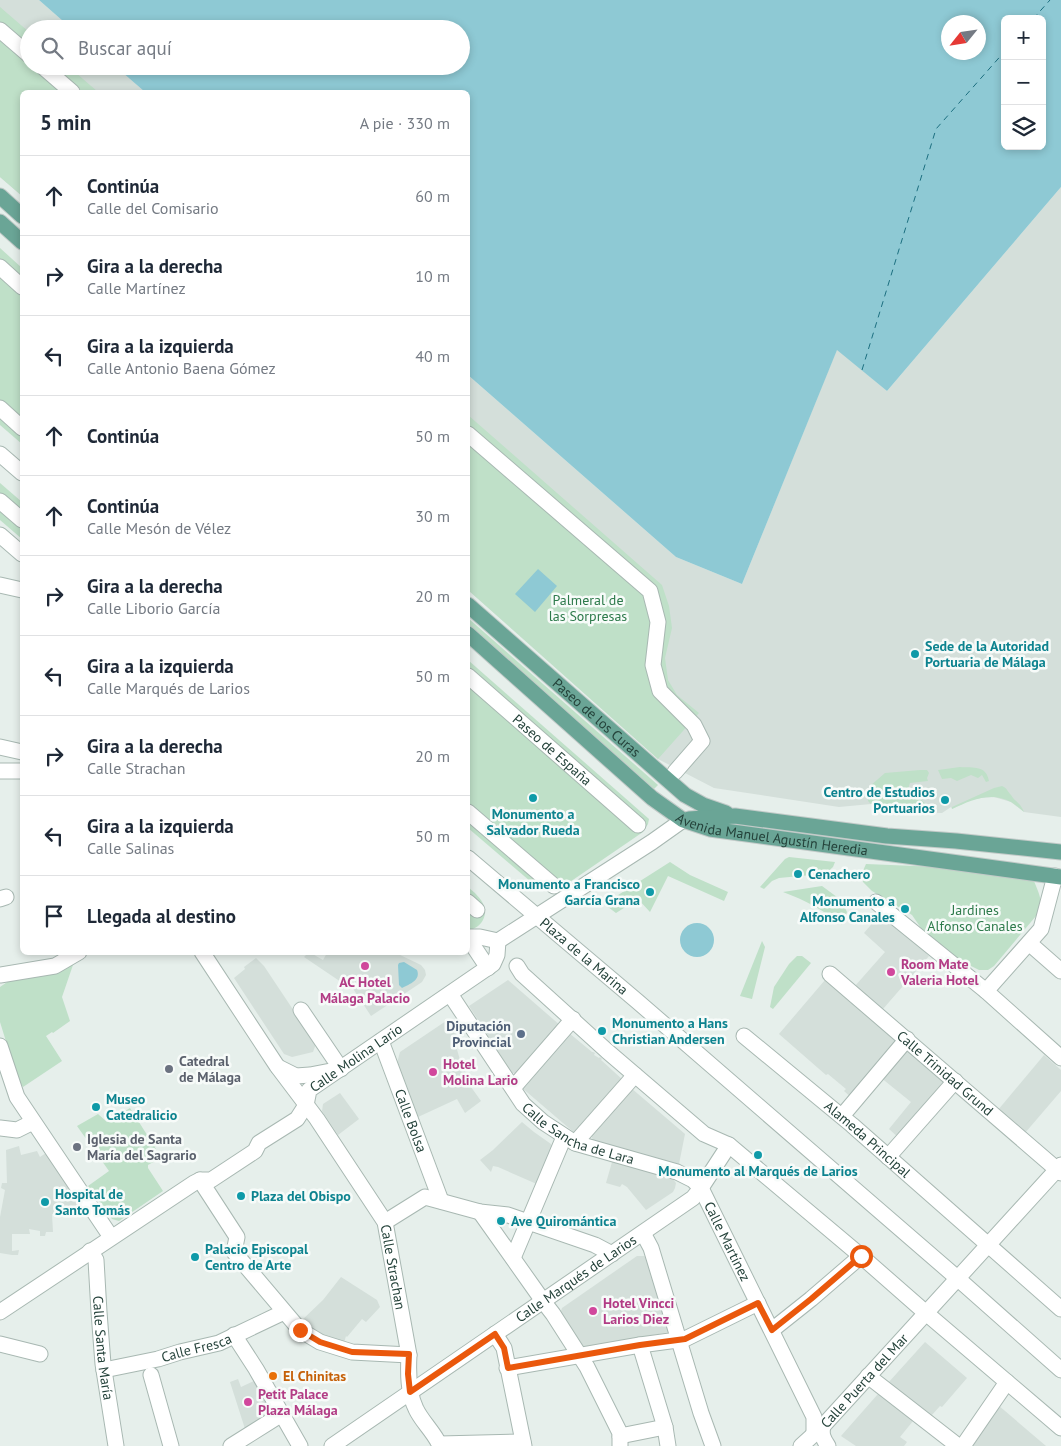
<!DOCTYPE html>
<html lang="es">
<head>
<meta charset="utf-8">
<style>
  :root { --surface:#fff; --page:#f2f2f3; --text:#1f2937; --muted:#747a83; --line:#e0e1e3 }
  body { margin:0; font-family:"PT Sans",sans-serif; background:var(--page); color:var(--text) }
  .controls { position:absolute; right:15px; top:15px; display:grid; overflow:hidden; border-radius:8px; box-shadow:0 2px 8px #0003 }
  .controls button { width:45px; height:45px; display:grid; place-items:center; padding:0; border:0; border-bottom:1px solid var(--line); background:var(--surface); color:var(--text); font:25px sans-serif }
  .compass { position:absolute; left:941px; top:15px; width:45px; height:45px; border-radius:50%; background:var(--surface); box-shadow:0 2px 8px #0003; rotate:240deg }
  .stop { position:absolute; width:15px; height:15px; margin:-11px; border:4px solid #ea580c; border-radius:50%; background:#fff }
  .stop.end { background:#ea580c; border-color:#fff; box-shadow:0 1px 5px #0008 }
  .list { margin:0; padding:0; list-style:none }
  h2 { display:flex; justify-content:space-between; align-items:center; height:65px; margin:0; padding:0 20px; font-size:21px }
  h2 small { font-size:16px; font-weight:400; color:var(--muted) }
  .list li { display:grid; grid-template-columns:32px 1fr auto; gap:15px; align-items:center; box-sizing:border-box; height:80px; padding:0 20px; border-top:1px solid var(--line) }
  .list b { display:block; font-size:19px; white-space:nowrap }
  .list p { margin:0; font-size:16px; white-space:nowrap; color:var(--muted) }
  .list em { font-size:16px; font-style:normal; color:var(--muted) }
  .icon { flex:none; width:28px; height:28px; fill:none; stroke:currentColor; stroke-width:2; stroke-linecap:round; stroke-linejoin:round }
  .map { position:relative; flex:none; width:1061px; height:1446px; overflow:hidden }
  .search { position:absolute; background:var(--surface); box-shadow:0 2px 8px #0003; left:20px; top:20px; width:450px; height:55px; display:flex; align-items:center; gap:12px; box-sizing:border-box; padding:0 18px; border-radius:28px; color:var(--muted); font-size:19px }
  .panel { position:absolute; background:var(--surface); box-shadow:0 2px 8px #0003; left:20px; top:90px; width:450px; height:865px; border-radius:8px }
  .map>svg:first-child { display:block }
</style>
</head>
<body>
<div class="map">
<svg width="1061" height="1446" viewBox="0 0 1061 1446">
  <rect width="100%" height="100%" fill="#e6efeb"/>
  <g fill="#d4dfda">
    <path d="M 0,0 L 39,0 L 72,29 L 29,29 L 29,66 L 115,66 L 145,92 L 22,92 L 22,196 L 0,177 Z"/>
    <path d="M 1061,187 L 1061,817 L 1024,812 L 1011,802 L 994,797 L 981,798 L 970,800 L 952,809 L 951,807 L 942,813 L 937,813 L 933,812 L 932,809 L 919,805 L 871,804 L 839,807 L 714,788 L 658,759 L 468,590 L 468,375 L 676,557 L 742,584 L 837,349 L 887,391 Z"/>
    <path d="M 881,913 L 929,956 L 883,1009 L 855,986 L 885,952 L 864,933 Z"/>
    <path d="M 309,952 L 323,960 L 327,953 L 396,953 L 421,965 L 425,970 L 426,975 L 422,982 L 371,1016 L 348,981 L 344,984 L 304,957 Z"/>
    <path d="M 256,958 L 264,966 L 316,1044 L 313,1052 L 292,1057 L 284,1054 L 234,978 L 245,969 L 244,967 Z"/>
    <path d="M 508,980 L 561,1026 L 520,1073 L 512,1073 L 469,1006 Z"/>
    <path d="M 825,980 L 899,1044 L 853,1099 L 844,1091 L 846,1089 L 828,1074 L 826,1075 L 779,1034 Z"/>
    <path d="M 446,1021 L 456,1022 L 456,1046 L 460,1060 L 471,1087 L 481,1101 L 465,1113 L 457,1099 L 418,1117 L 397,1063 L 400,1052 Z"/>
    <path d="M 569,1033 L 592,1052 L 593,1052 L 595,1053 L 594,1055 L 599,1058 L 600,1057 L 602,1059 L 601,1060 L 624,1081 L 577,1135 L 521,1087 Z"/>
    <path d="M 905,1049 L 946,1085 L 900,1139 L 889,1129 L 911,1102 L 880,1077 Z"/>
    <path d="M 1044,1055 L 1061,1070 L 1061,1091 L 1025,1133 L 998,1110 Z"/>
    <path d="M 631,1088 L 685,1134 L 679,1164 L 593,1141 L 591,1134 Z"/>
    <path d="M 340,1093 L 359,1119 L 338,1135 L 322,1111 L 323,1104 Z"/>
    <path d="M 522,1122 L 534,1132 L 551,1144 L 553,1151 L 539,1185 L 498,1167 L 493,1166 L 491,1172 L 480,1160 L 493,1150 Z"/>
    <path d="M 19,1146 L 21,1155 L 37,1151 L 40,1157 L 46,1153 L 82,1209 L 52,1214 L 53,1232 L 46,1232 L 45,1236 L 40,1236 L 40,1231 L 29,1229 L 30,1234 L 12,1234 L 12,1251 L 19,1250 L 18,1255 L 12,1255 L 0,1253 L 0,1217 L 5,1190 L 1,1188 L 2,1183 L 7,1183 L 6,1150 Z"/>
    <path d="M 612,1162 L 672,1178 L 676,1183 L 675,1188 L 673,1192 L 646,1210 L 627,1187 L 622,1184 L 620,1187 L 606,1183 Z"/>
    <path d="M 637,1256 L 644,1256 L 647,1258 L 670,1332 L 584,1347 L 582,1347 L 560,1314 L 562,1308 Z"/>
    <path d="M 341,1277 L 377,1300 L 380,1307 L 366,1322 L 362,1319 L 347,1337 L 346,1336 L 343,1346 L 321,1340 L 300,1322 L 323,1300 Z"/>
    <path d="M 925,1342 L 967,1378 L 942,1407 L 940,1406 L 931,1416 L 888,1383 Z"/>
    <path d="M 238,1379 L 241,1387 L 256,1380 L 273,1410 L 271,1417 L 246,1432 L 230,1382 Z"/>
    <path d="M 878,1394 L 913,1421 L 900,1437 L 907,1442 L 904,1446 L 856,1446 L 841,1436 Z"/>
    <path d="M 998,1405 L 1046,1446 L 970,1446 Z"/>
  </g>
  <g fill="#bfe0c8">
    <path d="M 0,7 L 29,32 L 29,66 L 68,66 L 98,92 L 22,92 L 22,196 L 0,177 Z"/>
    <path d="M 0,248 L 22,268 L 22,444 L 0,425 Z"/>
    <path d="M 468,415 L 662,585 L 669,606 L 672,628 L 665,658 L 668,680 L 677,695 L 699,713 L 658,759 L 468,590 Z"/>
    <path d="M 0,483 L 22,502 L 22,539 L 0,520 Z"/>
    <path d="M 468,618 L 658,785 L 654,789 L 468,624 Z"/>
    <path d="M 468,660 L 649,819 L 648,824 L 643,832 L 564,886 C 551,889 542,887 530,881 L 468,828 Z"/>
    <path d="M 960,767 C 974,768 986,765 989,781 L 986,782 L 982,775 L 978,778 L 971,775 L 957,781 L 951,778 L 942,779 L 938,770 Z"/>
    <path d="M 920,770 L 927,770 L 929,773 L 927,778 L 928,781 L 910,783 L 908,789 L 932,809 L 919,805 L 871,804 L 868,801 L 870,786 L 885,773 Z"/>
    <path d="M 1002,786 C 1008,789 1007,791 1011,795 C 1016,803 1020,802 1024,812 C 1020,809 1016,805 1011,802 C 991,791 971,800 952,809 L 952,807 L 994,788 Z"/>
    <path d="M 789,857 L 835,862 L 833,867 L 823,876 L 818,877 L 811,875 L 779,878 L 772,881 L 764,889 L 760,887 L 785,859 Z"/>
    <path d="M 670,862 L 690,875 L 728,892 L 724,901 L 668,876 L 650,912 L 638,899 L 616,913 L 604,904 Z"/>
    <path d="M 866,864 L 939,867 L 1034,881 C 1040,896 1044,902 1036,916 L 994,966 L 988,970 L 979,970 L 945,953 L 923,931 L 912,915 L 872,891 L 863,882 L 862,873 Z"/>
    <path d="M 822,886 L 841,900 L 847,912 L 842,925 C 825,911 805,900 783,892 Z"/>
    <path d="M 468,887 C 474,892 481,898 484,906 C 488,918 479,929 468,930 Z"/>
    <path d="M 762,941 L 765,947 L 752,999 L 740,996 Z"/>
    <path d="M 797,956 L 802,956 L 811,963 L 773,1009 L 770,1007 L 774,987 L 789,964 Z"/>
    <path d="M 74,962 L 62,997 L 70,1021 L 53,1033 L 52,1032 L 46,1036 L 62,1061 L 23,1087 L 17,1077 L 0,1022 L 0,987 L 13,978 Z"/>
    <path d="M 130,1108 L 156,1149 L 150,1153 L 155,1161 L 148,1165 L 148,1168 L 163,1191 L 119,1221 L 112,1219 L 88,1186 L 109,1171 L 77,1126 L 98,1114 L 107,1122 Z"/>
  </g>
  <g fill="#8ec9d4" fill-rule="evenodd">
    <path d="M 39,0 L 1061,0 L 1061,187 L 887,391 L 837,350 L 742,584 L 676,557 L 468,375 L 468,92 L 145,92 L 115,66 L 461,66 L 461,29 L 72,29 ZM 1005,19 L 1042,19 L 1042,146 L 1005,146 ZM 978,22 L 978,52 L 948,52 L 948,22 Z"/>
    <path d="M 538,569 L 557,586 L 535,612 L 515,594 Z"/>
    <circle cx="697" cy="940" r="17"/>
    <path d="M 404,962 L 417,970 C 421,980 410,984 402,988 L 399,985 L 398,965 L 399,963 Z"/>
  </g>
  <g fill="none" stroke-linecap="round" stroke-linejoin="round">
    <g stroke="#1c6f80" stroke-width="1" stroke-dasharray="6 5" stroke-linecap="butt">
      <path d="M 1033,19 L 1050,0"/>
      <path d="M 862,370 L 936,129 L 1005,51"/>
    </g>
    <g stroke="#a8b8b2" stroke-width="17">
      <g id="minor">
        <path d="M 0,30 L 29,55"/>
        <path d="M 42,66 L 72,92"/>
        <path d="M 0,267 L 22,287"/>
        <path d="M 0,408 L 22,428"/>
        <path d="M 468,434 L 650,591 L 658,622 L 653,665 L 660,691 L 694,725 L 702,741 L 675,772"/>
        <path d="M 0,454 L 22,473"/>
        <path d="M 0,501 L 22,520"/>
        <path d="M 0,535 L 22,554"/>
        <path d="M 0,585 L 22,590"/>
        <path id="s1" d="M 468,676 L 638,825"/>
        <path d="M 0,747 L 22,752"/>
        <path d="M 0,771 L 22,771"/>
        <path d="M 468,812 L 554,886"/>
        <path id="s2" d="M 468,858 L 637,1001 L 956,1277 L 1061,1370"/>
        <path d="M 0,899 L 6,897"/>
        <path d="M 468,902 L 477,910"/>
        <path d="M 876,902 L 986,991 L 1061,1058"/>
        <path d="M 468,937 L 480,937 L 498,941"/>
        <path d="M 468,938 L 488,968"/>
        <path d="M 498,941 L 652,842 L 683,820"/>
        <path d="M 1029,943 L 1061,971"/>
        <path id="s3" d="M 202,952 L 277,1066 L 317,1119 L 385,1222 L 409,1355 C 408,1373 408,1393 416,1409 C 422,1422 435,1433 440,1446"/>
        <path d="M 517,966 L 522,974 L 607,1051 L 704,1134 L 729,1145 L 861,1256 L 926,1313 L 1061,1428"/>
        <path id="s4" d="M 830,974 L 1061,1173"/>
        <path d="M 0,975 L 55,966 L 79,952"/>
        <path d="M 986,991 L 1041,929 L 1055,876"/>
        <path id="s5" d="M 450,994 L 523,1104 L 543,1122 L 575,1143 L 677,1172 L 693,1180 L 701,1188 L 814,1417 L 814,1433"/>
        <path id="s6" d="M 744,1036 L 852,1125 L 1061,1309"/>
        <path id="s7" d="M 381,1041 L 441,1201"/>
        <path d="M 0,1046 L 17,1097 L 111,1237"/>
        <path d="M 278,1067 L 296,1076 L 310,1075 L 341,1069 L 301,1010"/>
        <path d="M 513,1088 L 573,1019"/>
        <path d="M 842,1116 L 907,1039"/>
        <path d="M 0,1128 L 17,1130 L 33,1122"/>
        <path d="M 575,1143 L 635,1075"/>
        <path d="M 888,1157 L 955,1081"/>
        <path d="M 200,1180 L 237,1237 L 234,1252 L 300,1330 L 320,1342 L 352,1352 L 409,1355"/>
        <path d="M 480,1212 L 543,1301 L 553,1314 L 587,1367 L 620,1433 L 620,1446"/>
        <path d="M 385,1222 L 425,1197 L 480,1212 L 508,1215 L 595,1245 L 612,1254"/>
        <path d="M 643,1233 L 651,1248 L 701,1413 L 713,1446"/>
        <path id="s8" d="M 90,1251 L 96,1260 L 99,1312 L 103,1364 L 116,1446"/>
        <path d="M 513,1258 L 564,1137"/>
        <path id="s9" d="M 0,1312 L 194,1183 L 200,1180 L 211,1180 L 255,1151 L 259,1143 L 297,1119 L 306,1105 L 309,1090 L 493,964 L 497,955 L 498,941"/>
        <path d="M 772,1330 L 811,1299 L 861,1256"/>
        <path d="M 495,1334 L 504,1348 L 524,1446"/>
        <path d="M 234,1335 L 256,1369 L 300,1446"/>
        <path d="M 0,1344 L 40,1354"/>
        <path d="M 640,1345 L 665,1427 L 668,1446"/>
        <path d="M 507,1368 L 640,1345 L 685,1339 L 758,1303"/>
        <path id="s10" d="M 104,1370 L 158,1359 L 180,1352 L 219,1343 L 284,1312"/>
        <path d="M 151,1375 L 171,1446"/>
        <path d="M 868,1376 L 958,1446"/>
        <path d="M 823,1426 C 821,1434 823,1439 828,1446"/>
        <path d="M 620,1436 L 665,1427"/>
        <path d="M 440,1444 L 523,1442"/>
        <path d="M 231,1446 L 282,1414"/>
        <path id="s11" d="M 332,1446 L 693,1198 L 701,1188 L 729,1145"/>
        <path id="s12" d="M 801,1446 L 823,1426 L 1061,1165"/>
        <path d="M 963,1446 L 1007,1382"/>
      </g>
    </g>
    <g stroke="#c2cac8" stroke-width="17">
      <g id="major">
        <path d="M 0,196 L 22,216"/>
        <path d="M 0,222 L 22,242"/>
        <path id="s13" d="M 468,605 L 685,795 L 703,805 L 726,813"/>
        <path id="s14" d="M 468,634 L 652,798 L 683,820 L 710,829 L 1061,877"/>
        <path d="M 689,819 L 735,816 L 887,836 L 956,841 L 1061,852"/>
      </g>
    </g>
    <use href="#minor" stroke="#fff" stroke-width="15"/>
    <use href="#major" stroke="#6aa596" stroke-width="15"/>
  </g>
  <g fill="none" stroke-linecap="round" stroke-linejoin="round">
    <path stroke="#ea580c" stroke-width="6" d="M 300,1330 L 320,1342 L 352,1352 L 409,1354 L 408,1374 L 410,1392 L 495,1334 L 504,1348 L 508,1368 L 640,1345 L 685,1339 L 758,1303 L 772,1330 L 811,1299 L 861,1256"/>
  </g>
  <g fill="#0f9aa8" stroke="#f7fbf9" stroke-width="2">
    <circle cx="915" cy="654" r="5"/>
    <circle cx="533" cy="798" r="5"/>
    <circle cx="945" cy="800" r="5"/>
    <circle cx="798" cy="874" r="5"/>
    <circle cx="650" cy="892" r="5"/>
    <circle cx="905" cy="909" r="5"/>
    <circle cx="602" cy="1031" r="5"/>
    <circle cx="96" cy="1107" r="5"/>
    <circle cx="758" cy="1155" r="5"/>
    <circle cx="241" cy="1196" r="5"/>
    <circle cx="45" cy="1202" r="5"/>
    <circle cx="501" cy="1221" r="5"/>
    <circle cx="195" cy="1257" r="5"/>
  </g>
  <g fill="#d1479c" stroke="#f7fbf9" stroke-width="2">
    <circle cx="365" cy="966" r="5"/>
    <circle cx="891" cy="972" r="5"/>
    <circle cx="433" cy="1072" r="5"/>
    <circle cx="593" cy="1311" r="5"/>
    <circle cx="248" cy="1402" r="5"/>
  </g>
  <circle fill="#5c6f8a" stroke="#f7fbf9" stroke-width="2" cx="521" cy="1034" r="5"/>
  <g fill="#6b7280" stroke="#f7fbf9" stroke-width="2">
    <circle cx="169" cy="1069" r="5"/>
    <circle cx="77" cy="1147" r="5"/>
  </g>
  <circle fill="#e8710a" stroke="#f7fbf9" stroke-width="2" cx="273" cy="1376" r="5"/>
  <g text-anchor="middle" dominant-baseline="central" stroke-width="5" stroke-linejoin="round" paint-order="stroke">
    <g font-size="14" fill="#2d7a4b" stroke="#f7fbf9">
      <text x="588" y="600">Palmeral de<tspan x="588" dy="16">las Sorpresas</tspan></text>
      <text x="975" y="910">Jardines<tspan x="975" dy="16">Alfonso Canales</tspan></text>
    </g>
    <g font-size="14" font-weight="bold" fill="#0d838f" stroke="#f7fbf9" text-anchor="start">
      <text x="925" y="646">Sede de la Autoridad<tspan x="925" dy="16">Portuaria de Málaga</tspan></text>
      <text x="935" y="792" text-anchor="end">Centro de Estudios<tspan x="935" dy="16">Portuarios</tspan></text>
      <text x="533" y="814" text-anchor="middle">Monumento a<tspan x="533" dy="16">Salvador Rueda</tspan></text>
      <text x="808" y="874">Cenachero</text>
      <text x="640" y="884" text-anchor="end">Monumento a Francisco<tspan x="640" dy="16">García Grana</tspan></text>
      <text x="895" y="901" text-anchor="end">Monumento a<tspan x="895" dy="16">Alfonso Canales</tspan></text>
      <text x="612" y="1023">Monumento a Hans<tspan x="612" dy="16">Christian Andersen</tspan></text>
      <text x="106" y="1099">Museo<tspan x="106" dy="16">Catedralicio</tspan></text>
      <text x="758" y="1171" text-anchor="middle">Monumento al Marqués de Larios</text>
      <text x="55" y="1194">Hospital de<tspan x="55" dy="16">Santo Tomás</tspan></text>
      <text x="251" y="1196">Plaza del Obispo</text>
      <text x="511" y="1221">Ave Quiromántica</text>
      <text x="205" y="1249">Palacio Episcopal<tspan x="205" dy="16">Centro de Arte</tspan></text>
    </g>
    <g font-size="14" fill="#24423a" stroke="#f7fbf9">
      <text stroke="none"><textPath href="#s13" startOffset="171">Paseo de los Curas</textPath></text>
      <text stroke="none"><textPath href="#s1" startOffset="112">Paseo de España</textPath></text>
      <text stroke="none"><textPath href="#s14" startOffset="375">Avenida Manuel Agustín Heredia</textPath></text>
      <text stroke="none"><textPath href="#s2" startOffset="152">Plaza de la Marina</textPath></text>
      <text stroke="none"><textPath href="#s9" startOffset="446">Calle Molina Lario</textPath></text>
      <text stroke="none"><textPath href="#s4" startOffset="152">Calle Trinidad Grund</textPath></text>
      <text stroke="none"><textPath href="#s7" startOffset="85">Calle Bolsa</textPath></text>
      <text stroke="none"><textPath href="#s5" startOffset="196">Calle Sancha de Lara</textPath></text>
      <text stroke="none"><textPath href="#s6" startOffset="161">Alameda Principal</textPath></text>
      <text stroke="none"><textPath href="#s5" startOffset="392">Calle Martínez</textPath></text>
      <text stroke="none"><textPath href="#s3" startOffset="372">Calle Strachan</textPath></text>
      <text stroke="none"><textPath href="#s11" startOffset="296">Calle Marqués de Larios</textPath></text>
      <text stroke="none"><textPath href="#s10" startOffset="95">Calle Fresca</textPath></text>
      <text stroke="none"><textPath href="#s8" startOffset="99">Calle Santa María</textPath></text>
      <text stroke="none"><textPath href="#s12" startOffset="91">Calle Puerta del Mar</textPath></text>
    </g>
    <g font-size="14" font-weight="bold" fill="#b23c85" stroke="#f7fbf9" text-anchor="start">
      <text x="901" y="964">Room Mate<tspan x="901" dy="16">Valeria Hotel</tspan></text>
      <text x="365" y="982" text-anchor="middle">AC Hotel<tspan x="365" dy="16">Málaga Palacio</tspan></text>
      <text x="443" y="1064">Hotel<tspan x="443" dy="16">Molina Lario</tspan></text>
      <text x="603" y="1303">Hotel Vincci<tspan x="603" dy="16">Larios Diez</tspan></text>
      <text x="258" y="1394">Petit Palace<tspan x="258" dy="16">Plaza Málaga</tspan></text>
    </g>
    <g font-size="14" font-weight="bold" fill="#4e5e75" stroke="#f7fbf9" text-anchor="end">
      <text x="511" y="1026">Diputación<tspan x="511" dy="16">Provincial</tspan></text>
    </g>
    <g font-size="14" font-weight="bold" fill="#5b616d" stroke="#f7fbf9" text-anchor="start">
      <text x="179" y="1061">Catedral<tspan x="179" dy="16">de Málaga</tspan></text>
      <text x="87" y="1139">Iglesia de Santa<tspan x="87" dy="16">María del Sagrario</tspan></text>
    </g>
    <g font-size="14" font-weight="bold" fill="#c56008" stroke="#f7fbf9" text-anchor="start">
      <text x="283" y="1376">El Chinitas</text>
    </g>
  </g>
</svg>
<div class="controls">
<button>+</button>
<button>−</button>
<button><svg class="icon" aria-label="layers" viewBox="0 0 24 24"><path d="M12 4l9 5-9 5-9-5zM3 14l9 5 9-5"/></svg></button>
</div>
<svg class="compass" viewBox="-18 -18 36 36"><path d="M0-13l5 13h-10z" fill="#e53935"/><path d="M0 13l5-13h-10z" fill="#747a83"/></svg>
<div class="stop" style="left:861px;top:1256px"></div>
<div class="stop end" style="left:300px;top:1330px"></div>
<div class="search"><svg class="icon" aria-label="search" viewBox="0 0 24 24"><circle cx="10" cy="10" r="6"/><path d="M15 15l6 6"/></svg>Buscar aquí</div>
<section class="panel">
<h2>5 min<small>A pie · 330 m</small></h2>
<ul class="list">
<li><svg class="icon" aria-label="ahead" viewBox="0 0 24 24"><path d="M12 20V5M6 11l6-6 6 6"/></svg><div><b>Continúa</b><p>Calle del Comisario</p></div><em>60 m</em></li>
<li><svg class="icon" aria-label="right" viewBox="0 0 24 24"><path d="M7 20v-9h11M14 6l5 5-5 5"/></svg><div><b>Gira a la derecha</b><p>Calle Martínez</p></div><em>10 m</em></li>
<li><svg class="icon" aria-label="left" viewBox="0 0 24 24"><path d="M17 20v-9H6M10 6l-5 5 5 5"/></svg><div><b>Gira a la izquierda</b><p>Calle Antonio Baena Gómez</p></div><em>40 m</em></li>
<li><svg class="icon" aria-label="ahead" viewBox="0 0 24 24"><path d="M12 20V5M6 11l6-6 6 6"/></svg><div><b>Continúa</b></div><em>50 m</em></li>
<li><svg class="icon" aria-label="ahead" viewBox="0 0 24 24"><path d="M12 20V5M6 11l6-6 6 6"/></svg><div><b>Continúa</b><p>Calle Mesón de Vélez</p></div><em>30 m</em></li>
<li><svg class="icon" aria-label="right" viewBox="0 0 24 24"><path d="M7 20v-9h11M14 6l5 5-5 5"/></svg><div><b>Gira a la derecha</b><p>Calle Liborio García</p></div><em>20 m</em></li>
<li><svg class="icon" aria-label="left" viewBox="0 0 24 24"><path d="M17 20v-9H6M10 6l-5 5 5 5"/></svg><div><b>Gira a la izquierda</b><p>Calle Marqués de Larios</p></div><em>50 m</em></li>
<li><svg class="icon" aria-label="right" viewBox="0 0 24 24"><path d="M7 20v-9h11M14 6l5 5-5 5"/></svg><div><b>Gira a la derecha</b><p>Calle Strachan</p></div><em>20 m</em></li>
<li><svg class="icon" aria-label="left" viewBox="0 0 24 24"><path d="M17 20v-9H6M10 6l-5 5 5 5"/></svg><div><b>Gira a la izquierda</b><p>Calle Salinas</p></div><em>50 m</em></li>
<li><svg class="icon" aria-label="arrive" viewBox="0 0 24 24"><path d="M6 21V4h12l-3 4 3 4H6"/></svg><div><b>Llegada al destino</b></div></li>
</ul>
</section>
</div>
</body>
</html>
